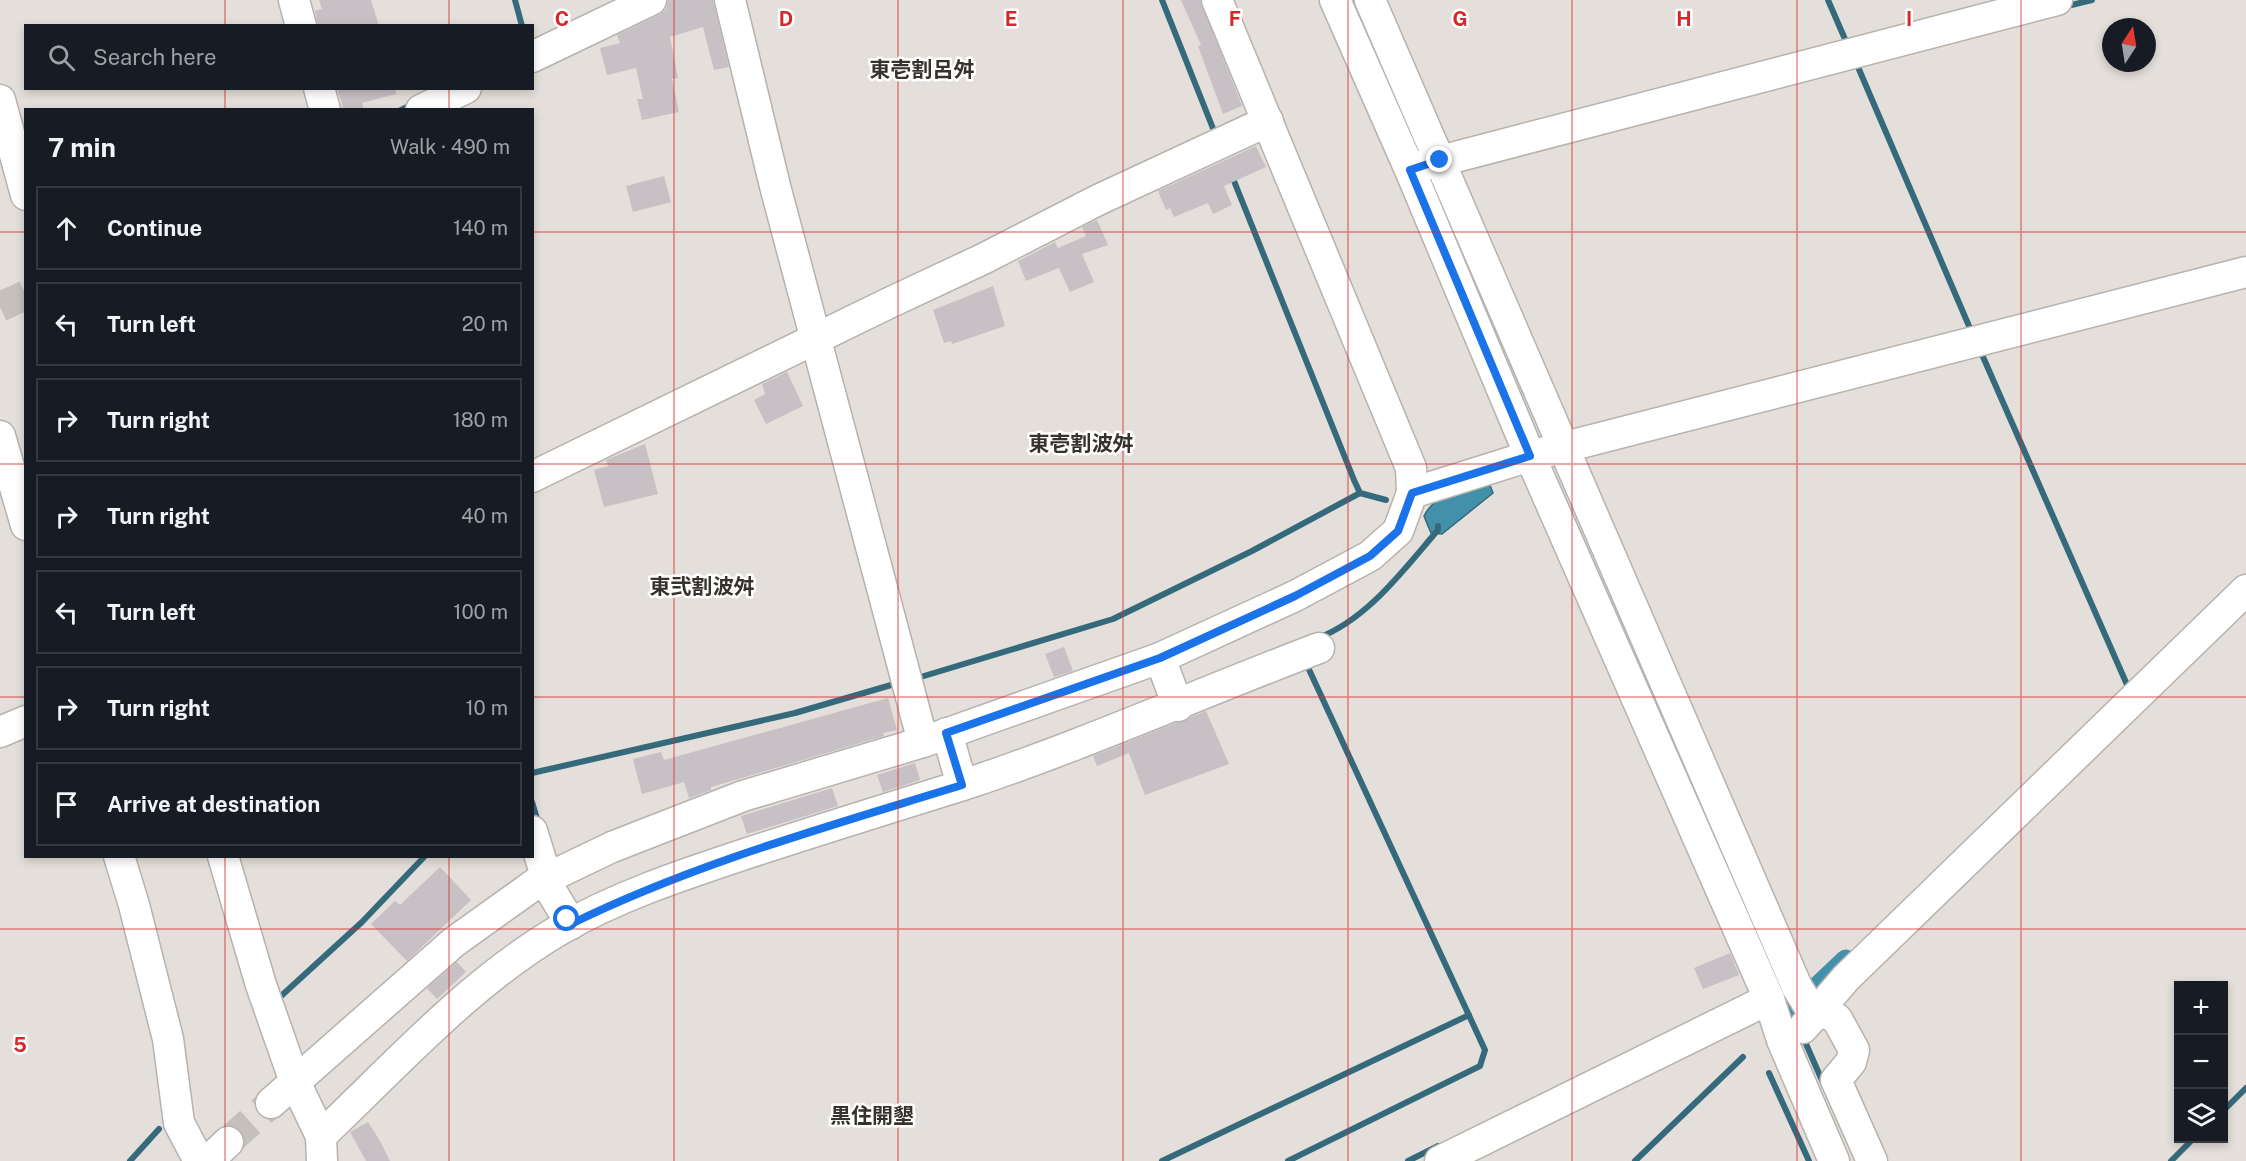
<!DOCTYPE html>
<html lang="en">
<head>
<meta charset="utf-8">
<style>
  :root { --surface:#171b24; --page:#20242c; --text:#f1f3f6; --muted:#9ea1a6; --line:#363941 }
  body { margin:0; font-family:"Public Sans","Noto Sans JP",sans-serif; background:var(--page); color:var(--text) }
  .controls { position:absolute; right:18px; bottom:18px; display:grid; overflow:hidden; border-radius:0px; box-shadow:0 3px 9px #0003 }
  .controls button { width:54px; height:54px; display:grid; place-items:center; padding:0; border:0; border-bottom:2px solid var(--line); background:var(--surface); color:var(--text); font:30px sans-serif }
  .compass { position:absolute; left:2102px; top:18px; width:54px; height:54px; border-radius:50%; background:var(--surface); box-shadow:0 3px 9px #0003; rotate:12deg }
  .stop { position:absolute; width:18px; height:18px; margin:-14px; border:4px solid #1a73e8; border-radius:50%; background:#fff }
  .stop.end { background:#1a73e8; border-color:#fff; box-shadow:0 2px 6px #0008 }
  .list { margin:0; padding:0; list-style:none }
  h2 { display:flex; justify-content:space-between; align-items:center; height:78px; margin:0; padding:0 24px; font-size:26px }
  h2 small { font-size:20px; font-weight:400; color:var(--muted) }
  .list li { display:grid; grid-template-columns:39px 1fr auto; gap:18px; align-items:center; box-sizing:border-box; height:84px; margin:0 12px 12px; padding:0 12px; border:2px solid var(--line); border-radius:0px }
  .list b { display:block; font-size:22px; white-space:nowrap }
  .list em { font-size:20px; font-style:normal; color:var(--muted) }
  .icon { flex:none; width:33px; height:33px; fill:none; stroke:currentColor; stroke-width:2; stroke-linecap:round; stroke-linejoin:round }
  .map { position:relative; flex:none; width:2246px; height:1161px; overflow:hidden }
  .search { position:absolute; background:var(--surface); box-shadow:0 3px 9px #0003; left:24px; top:24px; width:510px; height:66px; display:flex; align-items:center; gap:15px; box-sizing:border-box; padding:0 21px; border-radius:0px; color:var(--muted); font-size:22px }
  .panel { position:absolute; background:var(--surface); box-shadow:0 3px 9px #0003; left:24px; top:108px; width:510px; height:750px; border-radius:0px }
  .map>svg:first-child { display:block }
</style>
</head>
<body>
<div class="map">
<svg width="2246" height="1161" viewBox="0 0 2246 1161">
  <rect width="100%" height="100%" fill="#e4dfda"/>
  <path fill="#4390ab" stroke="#356a7c" stroke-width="1.5" d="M 1488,480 L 1493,493 L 1442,534 L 1431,533 L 1424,516 C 1436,492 1464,489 1488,480 Z"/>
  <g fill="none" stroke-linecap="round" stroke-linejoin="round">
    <g stroke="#356a7c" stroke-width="6">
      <path d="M 515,0 L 522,26"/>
      <path d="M 1162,0 L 1216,136"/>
      <path d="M 1828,0 L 1848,46"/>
      <path d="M 2063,7 L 2092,0"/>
      <path d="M 1855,60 L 1972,333"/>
      <path d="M 401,110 L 413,104"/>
      <path d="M 1232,176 L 1354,480 L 1360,493 L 1386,500"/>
      <path d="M 1980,350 L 2128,687"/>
      <path d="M 1318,638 C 1368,619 1404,569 1438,530 L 1438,526"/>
      <path d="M 914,679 L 1113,619 L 1252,551 L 1360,493"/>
      <path d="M 532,773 L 795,713 L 898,683"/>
      <path d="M 532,802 L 539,825"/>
      <path d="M 1784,993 L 1796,1022"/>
      <path d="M 280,997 L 362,922 L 425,856"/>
      <path d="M 1803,1037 L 1824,1085"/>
      <path d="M 1769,1073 L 1809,1161"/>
      <path d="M 2224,1110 L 2246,1088"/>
      <path d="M 130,1161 L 159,1129"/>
      <path d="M 1162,1161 L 1469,1015"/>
      <path d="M 1288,1161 L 1480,1066 L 1485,1050 L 1306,663"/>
      <path d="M 1408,1161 L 1438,1146"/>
      <path d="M 1635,1161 L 1743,1057"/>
      <path d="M 2171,1161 L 2194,1138"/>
    </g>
    <path stroke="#4390ab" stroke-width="21" d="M 1792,1011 L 1846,960"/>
  </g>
  <g fill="#c7c0c4">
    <path d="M 319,0 L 371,0 L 379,26 L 318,26 L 315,11 L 322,9 Z"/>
    <path d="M 668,0 L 713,0 L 729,67 L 714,70 L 703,27 L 670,37 L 678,78 L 672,79 L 679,112 L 642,120 L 637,99 L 643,99 L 636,68 L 607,75 L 600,48 L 620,43 L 617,35 L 659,15 L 666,9 Z"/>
    <path d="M 1181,0 L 1200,0 L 1242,106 L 1223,114 L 1198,46 L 1201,45 Z"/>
    <path d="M 337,88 L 395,88 L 396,94 L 362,103 L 364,110 L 344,110 Z"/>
    <path d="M 1256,146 L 1266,167 L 1224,186 L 1232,205 L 1213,214 L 1208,203 L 1174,217 L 1170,208 L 1166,210 L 1158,191 Z"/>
    <path d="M 664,176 L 671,202 L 633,212 L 626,186 Z"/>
    <path d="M 1097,220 L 1108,245 L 1082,254 L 1094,282 L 1070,292 L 1059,268 L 1026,281 L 1018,261 L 1055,242 L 1058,248 L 1086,236 L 1082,227 Z"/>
    <path d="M 993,286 L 1005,326 L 952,344 L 951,341 L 944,343 L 933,310 Z"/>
    <path d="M 787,372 L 803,406 L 766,424 L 754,400 L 765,394 L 762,384 Z"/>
    <path d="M 645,444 L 658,494 L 604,507 L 594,470 L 608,466 L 606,460 Z"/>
    <path d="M 1064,647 L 1073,671 L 1054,677 L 1045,654 Z"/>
    <path d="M 888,698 L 897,730 L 883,733 L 884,736 L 711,787 L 711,790 L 689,798 L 684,782 L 642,794 L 633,759 L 661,752 L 664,760 Z"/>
    <path d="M 1206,711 L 1229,764 L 1145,795 L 1129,753 L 1097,766 L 1093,756 Z"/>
    <path d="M 915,763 L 920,780 L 883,792 L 877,775 Z"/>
    <path d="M 832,788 L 838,806 L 747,834 L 741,816 Z"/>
    <path d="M 440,867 L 471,900 L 407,961 L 371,924 L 395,901 L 400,905 Z"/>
    <path d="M 1730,953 L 1739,975 L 1703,989 L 1694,968 Z"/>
    <path d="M 457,962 L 466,972 L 437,999 L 427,988 Z"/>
    <path d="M 368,1122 L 380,1141 L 390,1161 L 366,1161 L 350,1132 Z"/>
  </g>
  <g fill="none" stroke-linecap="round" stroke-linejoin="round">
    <g stroke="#c5c0bc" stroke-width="30" stroke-dasharray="30 15" stroke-linecap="butt">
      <path d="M 0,307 L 26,295"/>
      <path d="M 228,1142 L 271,1103"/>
    </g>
    <g stroke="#b7b2ad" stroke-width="33">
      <g id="minor">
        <path d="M 294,0 L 301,26"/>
        <path d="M 730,0 L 775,186 L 923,742"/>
        <path d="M 1217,0 L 1411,468 L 1412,493"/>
        <path d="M 1335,0 L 1410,170 L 1530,456 L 1769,999 L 1782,1040 L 1834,1161"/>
        <path d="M 1370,0 L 1797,987 L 1815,1016"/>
        <path d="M 532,57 L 651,0"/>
        <path d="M 319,88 L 325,110"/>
        <path d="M 0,100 L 26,195"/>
        <path d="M 421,110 L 466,88"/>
        <path d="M 1421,166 L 2057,0"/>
        <path d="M 0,436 L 26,525"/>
        <path d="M 532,477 L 889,303 L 983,259 L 1098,200 L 1268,121"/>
        <path d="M 1160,658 L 1178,706"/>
        <path d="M 0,732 L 26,721"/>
        <path d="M 947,733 L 962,785"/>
        <path d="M 532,831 L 550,889 L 571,924"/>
        <path d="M 119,856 L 134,905 L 168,1039 L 179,1123 L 199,1161"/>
        <path d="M 223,856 L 261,985 L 295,1082 L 321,1136 L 322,1161"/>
        <path d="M 1820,1009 L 1837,1019 L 1854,1050 L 1851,1062 L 1836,1080 L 1872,1161"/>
        <path d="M 1803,1028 L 1846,978 L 2246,590"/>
        <path d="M 271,1103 L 454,942 L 535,884 L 612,847 L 743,796 L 923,742 L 1160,658 L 1295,596 L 1370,556 L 1398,531 L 1412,493 L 1530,456 L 2246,272"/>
        <path d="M 321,1136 C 397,1064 470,982 561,929 C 616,897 679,876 739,856 C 812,832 886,809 960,786 C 1082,746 1200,693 1319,648"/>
        <path d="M 208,1161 L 228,1142"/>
        <path d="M 1440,1161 L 1769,999"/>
      </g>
    </g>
    <use href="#minor" stroke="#fff" stroke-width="30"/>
  </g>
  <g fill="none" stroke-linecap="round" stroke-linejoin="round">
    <path stroke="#1a73e8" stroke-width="8" d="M 567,919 L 571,924 C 695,863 830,826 962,785 L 946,733 L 1160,658 L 1295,596 L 1370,556 L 1398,531 L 1412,493 L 1530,456 L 1410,170 L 1440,160"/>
  </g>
  <path fill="none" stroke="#d62828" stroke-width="1.5" stroke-opacity="0.55" d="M 225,0 L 225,26M 449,0 L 449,26M 674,0 L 674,1161M 898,0 L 898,1161M 1123,0 L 1123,1161M 1348,0 L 1348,1161M 1572,0 L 1572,1161M 1797,0 L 1797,1161M 2021,0 L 2021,1161M 225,88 L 225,110M 449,88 L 449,110M 0,232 L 26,232M 532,232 L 2246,232M 0,464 L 26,464M 532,464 L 2246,464M 0,697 L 26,697M 532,697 L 2246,697M 225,856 L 225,1161M 449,856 L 449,1161M 0,929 L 2246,929"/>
  <g text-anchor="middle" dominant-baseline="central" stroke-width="5" stroke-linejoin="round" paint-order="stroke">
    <g font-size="21" font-weight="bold" fill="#36322e" stroke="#fff">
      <text x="922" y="69">東壱割呂舛</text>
      <text x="1081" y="443">東壱割波舛</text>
      <text x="702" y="586">東弐割波舛</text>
      <text x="872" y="1115">黒住開墾</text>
    </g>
  </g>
  <g font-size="20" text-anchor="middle" font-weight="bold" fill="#d62828" stroke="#fff" stroke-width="5" stroke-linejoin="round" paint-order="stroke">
    <text x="562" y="26">C</text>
    <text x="786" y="26">D</text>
    <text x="1011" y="26">E</text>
    <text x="1235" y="26">F</text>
    <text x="1460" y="26">G</text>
    <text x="1684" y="26">H</text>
    <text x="1909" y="26">I</text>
    <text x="20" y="1052">5</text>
  </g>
</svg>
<div class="controls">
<button>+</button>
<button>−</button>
<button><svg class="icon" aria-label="layers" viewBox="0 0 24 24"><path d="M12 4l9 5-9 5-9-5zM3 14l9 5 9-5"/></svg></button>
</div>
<svg class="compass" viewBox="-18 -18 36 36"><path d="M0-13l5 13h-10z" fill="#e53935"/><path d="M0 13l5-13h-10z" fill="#9ea1a6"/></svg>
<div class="stop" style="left:567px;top:919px"></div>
<div class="stop end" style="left:1440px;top:160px"></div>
<div class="search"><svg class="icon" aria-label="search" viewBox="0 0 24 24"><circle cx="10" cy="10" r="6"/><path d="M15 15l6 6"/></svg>Search here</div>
<section class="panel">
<h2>7 min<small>Walk · 490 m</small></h2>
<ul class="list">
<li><svg class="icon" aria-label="ahead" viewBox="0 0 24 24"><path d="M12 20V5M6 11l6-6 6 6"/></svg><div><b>Continue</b></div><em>140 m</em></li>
<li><svg class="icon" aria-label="left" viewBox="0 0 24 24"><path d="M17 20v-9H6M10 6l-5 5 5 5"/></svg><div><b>Turn left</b></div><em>20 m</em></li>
<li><svg class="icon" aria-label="right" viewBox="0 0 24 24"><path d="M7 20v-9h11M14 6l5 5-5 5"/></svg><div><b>Turn right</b></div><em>180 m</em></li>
<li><svg class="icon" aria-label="right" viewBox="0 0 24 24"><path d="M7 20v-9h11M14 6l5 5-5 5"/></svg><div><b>Turn right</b></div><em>40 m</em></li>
<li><svg class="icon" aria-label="left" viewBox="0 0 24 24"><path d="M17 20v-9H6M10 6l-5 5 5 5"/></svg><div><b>Turn left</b></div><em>100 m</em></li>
<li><svg class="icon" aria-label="right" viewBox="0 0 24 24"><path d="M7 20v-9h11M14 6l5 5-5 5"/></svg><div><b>Turn right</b></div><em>10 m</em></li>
<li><svg class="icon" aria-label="arrive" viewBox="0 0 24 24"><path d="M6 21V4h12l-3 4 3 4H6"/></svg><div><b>Arrive at destination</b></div></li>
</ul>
</section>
</div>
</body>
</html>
